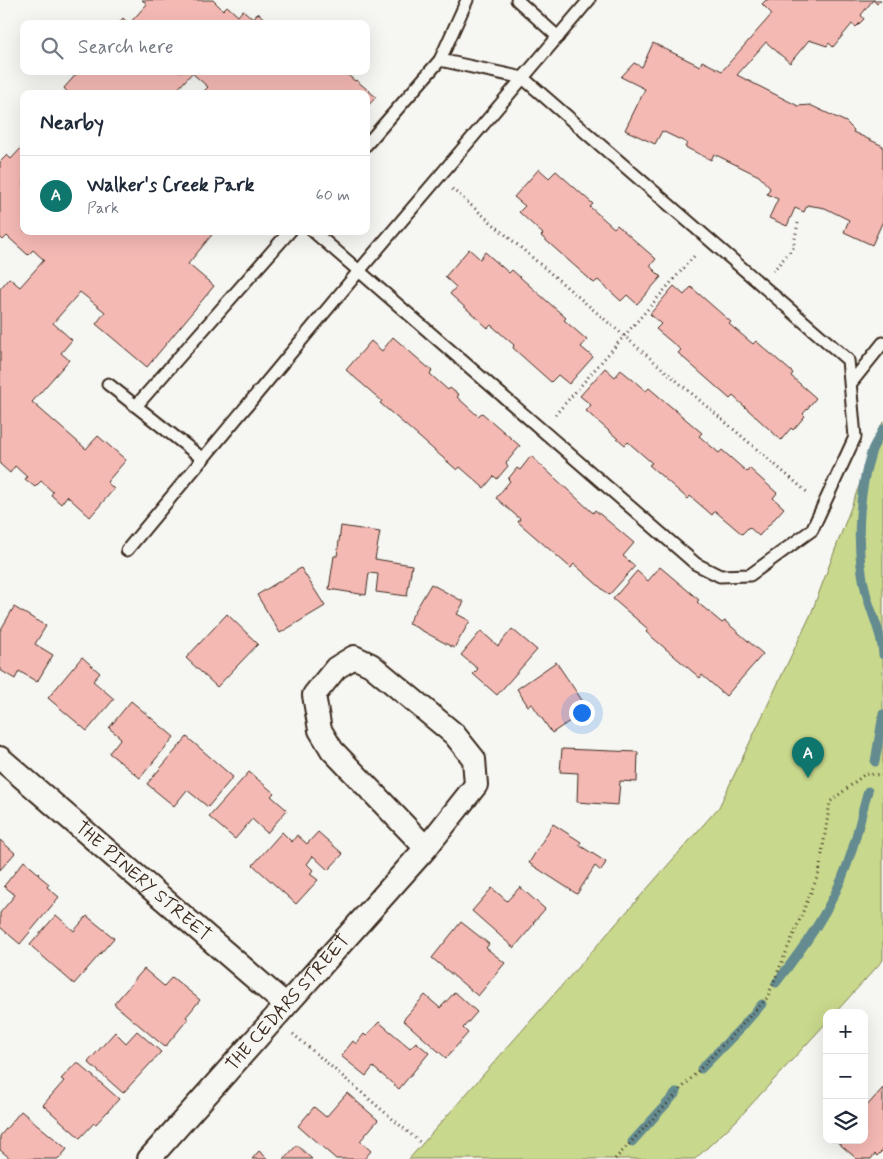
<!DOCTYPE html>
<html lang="en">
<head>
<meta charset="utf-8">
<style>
  :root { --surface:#fff; --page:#f6f6f7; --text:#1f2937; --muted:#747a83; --line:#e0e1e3; --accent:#0f766e }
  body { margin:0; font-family:Mynerve,sans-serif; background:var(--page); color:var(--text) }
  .controls { position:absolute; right:15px; bottom:15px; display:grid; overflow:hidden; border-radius:10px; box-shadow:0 5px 20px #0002 }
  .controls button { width:45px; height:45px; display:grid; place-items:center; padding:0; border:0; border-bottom:1px solid var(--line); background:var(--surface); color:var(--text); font:25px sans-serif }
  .you { position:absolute; left:581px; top:712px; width:18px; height:18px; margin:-12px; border:4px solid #fff; border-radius:50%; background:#1a73e8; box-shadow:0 0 0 8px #1a73e833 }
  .badge { display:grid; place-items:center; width:32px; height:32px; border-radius:50%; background:var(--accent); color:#fff; font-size:16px; font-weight:700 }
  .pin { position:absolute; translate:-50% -41px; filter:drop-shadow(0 1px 2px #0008) }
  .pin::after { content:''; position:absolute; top:26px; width:18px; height:15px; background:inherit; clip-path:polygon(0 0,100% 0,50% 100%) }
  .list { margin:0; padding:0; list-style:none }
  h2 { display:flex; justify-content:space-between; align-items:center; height:65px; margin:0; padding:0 20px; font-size:21px }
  h2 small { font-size:16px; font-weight:400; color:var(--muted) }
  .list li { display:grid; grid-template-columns:32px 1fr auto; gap:15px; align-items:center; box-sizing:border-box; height:80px; padding:0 20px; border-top:1px solid var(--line) }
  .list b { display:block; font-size:19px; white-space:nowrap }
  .list p { margin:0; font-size:16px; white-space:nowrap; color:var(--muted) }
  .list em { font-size:16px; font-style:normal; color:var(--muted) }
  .icon { flex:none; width:28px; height:28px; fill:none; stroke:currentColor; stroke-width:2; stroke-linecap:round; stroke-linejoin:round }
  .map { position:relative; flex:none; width:883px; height:1159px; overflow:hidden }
  .search { position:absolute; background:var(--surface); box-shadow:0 5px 20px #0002; left:20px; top:20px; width:350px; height:55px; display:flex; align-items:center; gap:12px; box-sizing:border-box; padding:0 18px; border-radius:10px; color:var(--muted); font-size:19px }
  .panel { position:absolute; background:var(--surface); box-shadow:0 5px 20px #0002; left:20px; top:90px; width:350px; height:145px; border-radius:10px }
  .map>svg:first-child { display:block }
</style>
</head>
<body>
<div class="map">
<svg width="883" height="1159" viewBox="0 0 883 1159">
  <rect width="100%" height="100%" fill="#f6f6f2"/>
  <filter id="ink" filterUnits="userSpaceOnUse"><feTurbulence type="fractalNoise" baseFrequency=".02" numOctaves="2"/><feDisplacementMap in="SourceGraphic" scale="10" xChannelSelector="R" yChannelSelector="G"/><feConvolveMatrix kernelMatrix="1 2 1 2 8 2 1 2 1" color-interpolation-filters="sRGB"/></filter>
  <g filter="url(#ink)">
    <path fill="#c8d88c" stroke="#828155" d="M 883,422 L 883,960 L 835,1013 L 827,1013 L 827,1022 L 736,1121 L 695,1159 L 409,1159 L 719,807 L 811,614 Z"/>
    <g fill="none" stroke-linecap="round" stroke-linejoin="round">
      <g stroke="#638b90" stroke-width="9">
        <path d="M 883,429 C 880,436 875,443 872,450 C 858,492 855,549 866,593 C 871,613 882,633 883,655"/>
        <path d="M 875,762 L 883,714"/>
        <path d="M 776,983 C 804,947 832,908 847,865 C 856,841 861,815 868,791"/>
        <path d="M 701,1069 L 741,1028 L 762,1004"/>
        <path d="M 632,1142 L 677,1092"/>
      </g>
    </g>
    <g fill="#f5b9b4" stroke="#3b2a1e">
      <path d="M 142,0 L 213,0 L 223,10 L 227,6 L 238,16 L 243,10 L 253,19 L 258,13 L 270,24 L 118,24 L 123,18 L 129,24 L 147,4 Z"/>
      <path d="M 766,0 L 881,0 L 877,4 L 873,0 L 861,15 L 864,19 L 856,27 L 852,24 L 833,47 L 829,43 L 827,46 L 809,40 L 790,63 L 766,42 L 737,75 L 798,106 L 810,105 L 846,122 L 854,130 L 853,132 L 883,146 L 883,221 L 872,245 L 844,232 L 849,220 L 825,208 L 807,205 L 804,212 L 795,208 L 787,226 L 769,218 L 778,199 L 767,194 L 770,188 L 759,176 L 714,154 L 711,160 L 685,147 L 687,143 L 662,131 L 655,144 L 625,130 L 645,89 L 621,77 L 634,63 L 642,67 L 653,43 L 700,66 L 702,61 L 722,71 L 772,14 L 762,4 Z"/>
      <path d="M 79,71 L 343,71 L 355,81 L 356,80 L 376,97 L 366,108 L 366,94 L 201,94 L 208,87 L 192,73 L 176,91 L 178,94 L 69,94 L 64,88 Z"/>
      <path d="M 24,145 L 24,231 L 215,231 L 188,264 L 214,286 L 147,367 L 96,324 L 105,312 L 80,292 L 53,323 L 72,340 L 61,353 L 69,360 L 32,402 L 86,449 L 98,436 L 126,460 L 107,482 L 114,489 L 90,517 L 67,496 L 61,504 L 51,495 L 53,492 L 41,481 L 35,487 L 25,479 L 27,477 L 15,466 L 10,473 L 0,464 L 0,289 L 9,278 L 20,287 L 44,260 L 33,250 L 28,255 L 7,236 L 3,240 L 0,237 L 0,162 L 7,155 L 11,159 Z"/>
      <path d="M 539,169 L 549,178 L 556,171 L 593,204 L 590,207 L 614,228 L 617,225 L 656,259 L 650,266 L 661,277 L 637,304 L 627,295 L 621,301 L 598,280 L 594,283 L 541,236 L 543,234 L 519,212 L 525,206 L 514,197 Z"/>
      <path d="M 469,249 L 480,259 L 485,252 L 509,273 L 512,270 L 566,318 L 564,320 L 587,340 L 581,347 L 593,357 L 569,384 L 558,375 L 551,382 L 513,348 L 514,345 L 491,325 L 488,328 L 450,294 L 456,287 L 445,277 Z"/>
      <path d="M 674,286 L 684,295 L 691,287 L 731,322 L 729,324 L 753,344 L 756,341 L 793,373 L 791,376 L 816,398 L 803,414 L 805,416 L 793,430 L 791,428 L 781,440 L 733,396 L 730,399 L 678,353 L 681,350 L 656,329 L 661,324 L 650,314 Z"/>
      <path d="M 393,337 L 432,371 L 430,374 L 448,390 L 450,388 L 459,395 L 457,397 L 478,416 L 482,413 L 520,446 L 506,463 L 508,466 L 497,479 L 494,476 L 484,488 L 460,467 L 457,470 L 380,403 L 382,401 L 346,370 L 371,341 L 382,351 Z"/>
      <path d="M 605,368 L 615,377 L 621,370 L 646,391 L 649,388 L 702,433 L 699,436 L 719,453 L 722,450 L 747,472 L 749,468 L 777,493 L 773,498 L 784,508 L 759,536 L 749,527 L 742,534 L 715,511 L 712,515 L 690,496 L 688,499 L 649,465 L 652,463 L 628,442 L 625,445 L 586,411 L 591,405 L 580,396 Z"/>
      <path d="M 531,456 L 593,513 L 595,510 L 634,543 L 623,556 L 635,566 L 609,595 L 574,564 L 571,568 L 518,522 L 520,519 L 496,498 L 510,481 L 508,479 L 517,468 L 520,470 Z"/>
      <path d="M 341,526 L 380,532 L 375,559 L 412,565 L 407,596 L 376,592 L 378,574 L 369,573 L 366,595 L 329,589 L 334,556 L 337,556 Z"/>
      <path d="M 660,567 L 699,600 L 697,602 L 722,623 L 725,621 L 763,654 L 726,696 L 702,675 L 700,678 L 646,632 L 648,629 L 613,599 L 637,571 L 648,581 Z"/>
      <path d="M 301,568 L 325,606 L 280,633 L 257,595 Z"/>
      <path d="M 431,584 L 464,602 L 457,614 L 470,621 L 454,648 L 408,623 Z"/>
      <path d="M 14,607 L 46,626 L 35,644 L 53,655 L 37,682 L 19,671 L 15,679 L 0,670 L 0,631 Z"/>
      <path d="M 227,614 L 258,644 L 217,687 L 186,658 Z"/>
      <path d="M 512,629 L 537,650 L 497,695 L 473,674 L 478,669 L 461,655 L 481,631 L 498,646 Z"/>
      <path d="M 82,657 L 100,673 L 93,681 L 114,699 L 87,731 L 48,698 Z"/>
      <path d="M 556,662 L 588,709 L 552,733 L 532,704 L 528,706 L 517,689 Z"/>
      <path d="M 131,701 L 174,737 L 140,778 L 109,753 L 121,738 L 109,728 Z"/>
      <path d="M 187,737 L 233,777 L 208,807 L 187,790 L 174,806 L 147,784 Z"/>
      <path d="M 562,749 L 638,752 L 637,782 L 620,781 L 618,805 L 577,802 L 578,773 L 560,772 Z"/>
      <path d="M 249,772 L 274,793 L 271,796 L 287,810 L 267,833 L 252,819 L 235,839 L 209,817 Z"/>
      <path d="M 553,824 L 581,842 L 579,845 L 606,862 L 601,871 L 595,866 L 577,894 L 529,863 Z"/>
      <path d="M 282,832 L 292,842 L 297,835 L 307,844 L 318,832 L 343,854 L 328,870 L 313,856 L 307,864 L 313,870 L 310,874 L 318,880 L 296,904 L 253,865 Z"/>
      <path d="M 0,840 L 15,853 L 0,870 Z"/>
      <path d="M 24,861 L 39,874 L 38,875 L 49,884 L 47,887 L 59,897 L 20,944 L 0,927 L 0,913 L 15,895 L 4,886 Z"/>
      <path d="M 520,887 L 545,909 L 533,923 L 534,924 L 514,948 L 472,911 L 492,888 L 507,901 Z"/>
      <path d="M 56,915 L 74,931 L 87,916 L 114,938 L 74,984 L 30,945 Z"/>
      <path d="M 461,922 L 489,944 L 486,948 L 505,963 L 478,996 L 432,958 Z"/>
      <path d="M 144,969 L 164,986 L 172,977 L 200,1000 L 186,1017 L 188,1019 L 165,1047 L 114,1004 Z"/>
      <path d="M 455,992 L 477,1012 L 463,1028 L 468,1033 L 446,1058 L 403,1020 L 425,995 L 440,1008 Z"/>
      <path d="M 379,1022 L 410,1048 L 416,1042 L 429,1053 L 399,1089 L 373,1067 L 366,1076 L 341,1056 L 353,1041 L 356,1044 L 364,1034 L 366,1036 Z"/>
      <path d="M 137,1031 L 161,1052 L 123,1093 L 88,1062 L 115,1032 L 126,1043 Z"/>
      <path d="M 77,1062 L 119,1099 L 96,1124 L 94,1123 L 80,1138 L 43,1105 L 64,1081 L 61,1079 Z"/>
      <path d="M 883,1088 L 883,1150 L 877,1156 L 875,1154 L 871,1159 L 857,1159 L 836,1141 L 864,1140 L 864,1109 Z"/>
      <path d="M 347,1093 L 378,1120 L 360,1141 L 371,1151 L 364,1159 L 336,1159 L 298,1126 L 314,1107 L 326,1117 Z"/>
      <path d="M 21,1111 L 67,1149 L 59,1159 L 11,1159 L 0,1150 L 0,1136 Z"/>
      <path d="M 297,1145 L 312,1159 L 284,1159 Z"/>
      <path d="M 259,1151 L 268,1159 L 252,1159 Z"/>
    </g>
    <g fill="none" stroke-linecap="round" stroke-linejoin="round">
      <g stroke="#3b2a1e" stroke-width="15">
        <g id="service">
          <path d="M 517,0 L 558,37"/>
          <path d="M 440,60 L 467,0"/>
          <path d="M 313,231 L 696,564 L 720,576 L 750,575 L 812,530 L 855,437 L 848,360 L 523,78 L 440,60 L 366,145"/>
          <path d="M 851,383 L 883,343"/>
          <path d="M 108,384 L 203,459"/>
          <path d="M 136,406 L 290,231"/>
          <path d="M 127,550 L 359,271 L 589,0"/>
        </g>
      </g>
      <g stroke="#3b2a1e" stroke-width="26">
        <g id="minor">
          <path id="s1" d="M 0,758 L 286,1005"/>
          <path id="s2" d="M 149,1159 L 426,848 L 476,785 L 474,759 L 454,734 L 371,665 L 354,657 L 336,668 L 314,695 L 320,730 L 332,750 L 426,848"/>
        </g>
      </g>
      <g stroke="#3b2a1e" stroke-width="3" stroke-dasharray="1 4" stroke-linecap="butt">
        <path d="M 452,189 L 807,492"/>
        <path d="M 773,271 L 793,248 L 798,223"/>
        <path d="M 555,415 L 696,254"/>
        <path d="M 293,1034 L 422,1144"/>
        <path d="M 615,1159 L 767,998 L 819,873 L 830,802 L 865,774 L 883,775"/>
      </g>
      <use href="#service" stroke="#f6f6f2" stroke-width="11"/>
      <use href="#minor" stroke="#f6f6f2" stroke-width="22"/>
    </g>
  </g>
  <g text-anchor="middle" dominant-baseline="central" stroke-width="5" stroke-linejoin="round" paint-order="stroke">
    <g font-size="18" fill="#3b2a1e" stroke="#f6f6f2">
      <text stroke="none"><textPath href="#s1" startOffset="189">THE PINERY STREET</textPath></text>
      <text stroke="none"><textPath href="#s2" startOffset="209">THE CEDARS STREET</textPath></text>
    </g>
  </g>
</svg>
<div class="controls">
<button>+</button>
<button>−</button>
<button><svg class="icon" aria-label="layers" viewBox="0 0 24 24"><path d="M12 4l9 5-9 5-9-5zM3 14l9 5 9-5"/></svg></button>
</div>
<div class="you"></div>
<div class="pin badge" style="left:808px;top:778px">A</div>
<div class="search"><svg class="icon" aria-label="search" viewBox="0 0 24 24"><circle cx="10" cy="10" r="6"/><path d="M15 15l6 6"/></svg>Search here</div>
<section class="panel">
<h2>Nearby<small></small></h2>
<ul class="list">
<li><span class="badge">A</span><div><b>Walker's Creek Park</b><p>Park</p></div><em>60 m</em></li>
</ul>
</section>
</div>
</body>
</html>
